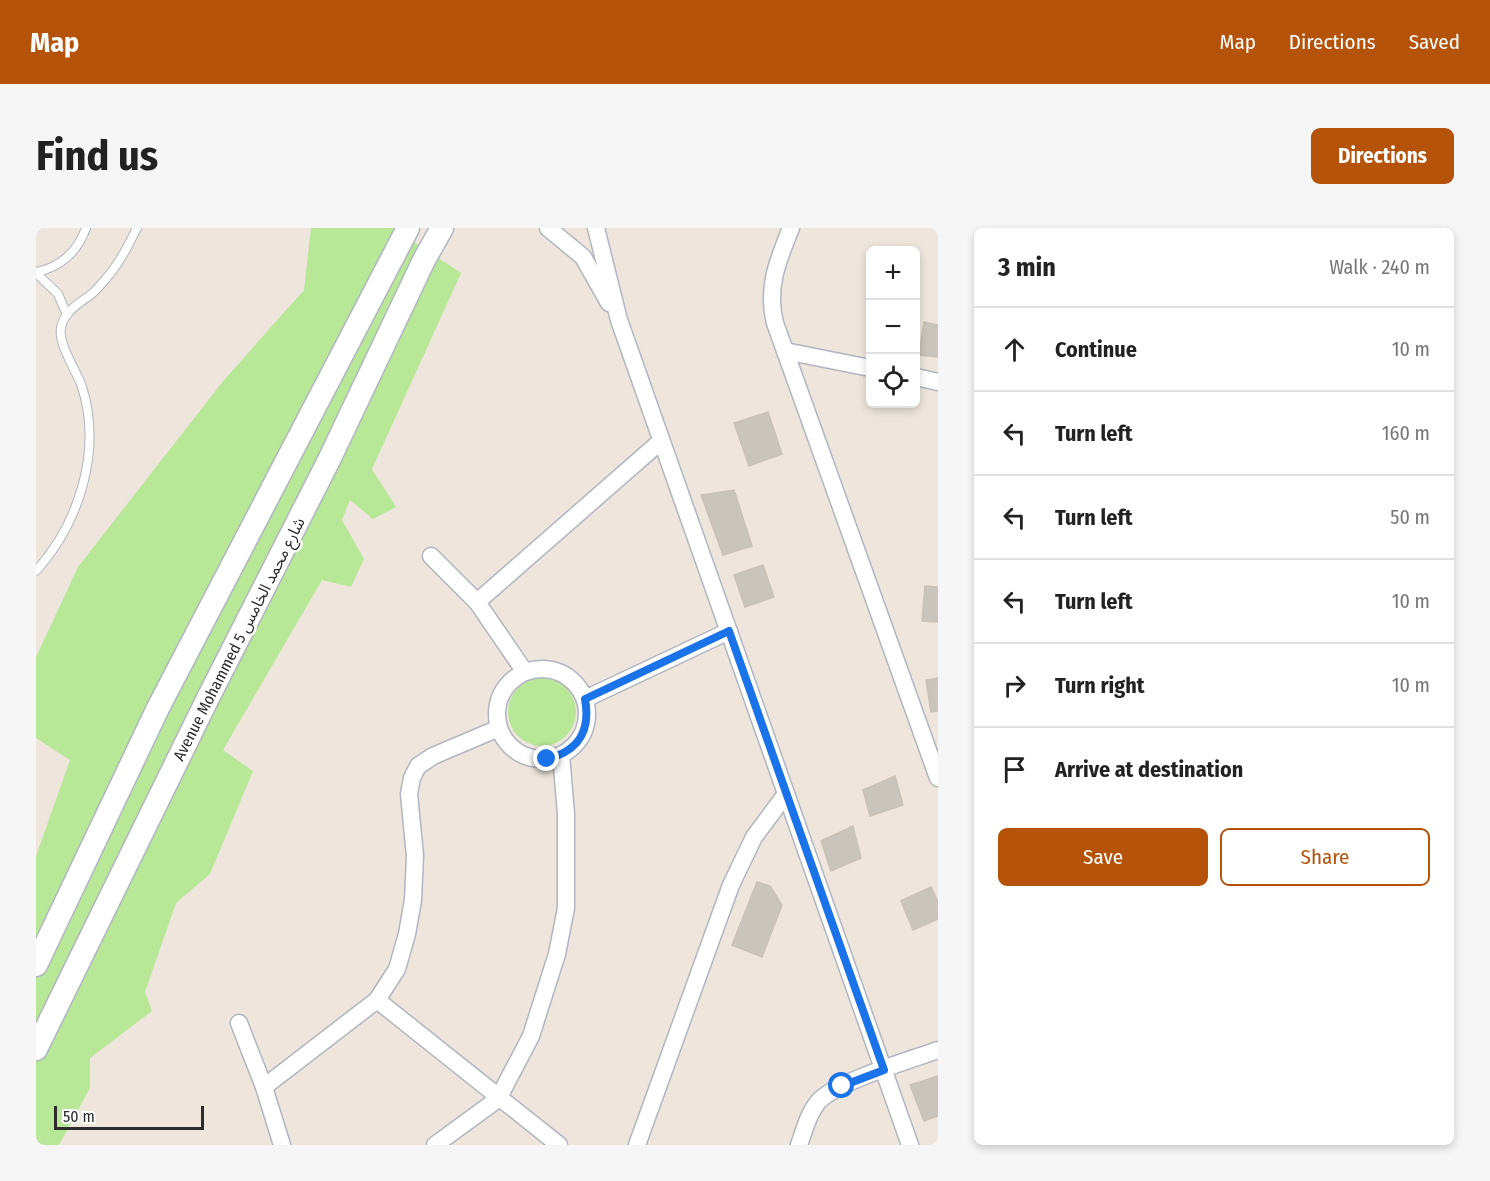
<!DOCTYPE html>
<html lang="en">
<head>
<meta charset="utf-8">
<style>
  :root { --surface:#fff; --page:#f6f6f6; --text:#222; --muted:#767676; --line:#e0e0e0; --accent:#b45309 }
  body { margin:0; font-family:"Fira Sans Condensed","Noto Sans Arabic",sans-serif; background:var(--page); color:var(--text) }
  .controls { position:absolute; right:18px; top:18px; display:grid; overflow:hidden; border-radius:9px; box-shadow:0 3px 9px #0003 }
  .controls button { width:54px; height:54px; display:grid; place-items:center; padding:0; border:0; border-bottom:2px solid var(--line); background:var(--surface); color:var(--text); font:30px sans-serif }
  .scale { position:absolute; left:18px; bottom:15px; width:150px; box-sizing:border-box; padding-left:6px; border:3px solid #2c2c2c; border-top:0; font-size:16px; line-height:21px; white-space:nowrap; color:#2c2c2c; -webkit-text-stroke:4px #fff; paint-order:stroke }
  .stop { position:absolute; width:18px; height:18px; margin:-14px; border:4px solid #1a73e8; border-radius:50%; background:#fff }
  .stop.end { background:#1a73e8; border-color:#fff; box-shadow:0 2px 6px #0008 }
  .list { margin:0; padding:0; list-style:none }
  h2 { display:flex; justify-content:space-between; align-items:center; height:78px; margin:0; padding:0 24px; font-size:26px }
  h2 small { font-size:20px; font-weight:400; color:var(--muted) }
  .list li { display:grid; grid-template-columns:39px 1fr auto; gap:18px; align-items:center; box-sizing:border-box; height:84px; padding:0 24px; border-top:2px solid var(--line) }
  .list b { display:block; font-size:22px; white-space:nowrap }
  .list em { font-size:20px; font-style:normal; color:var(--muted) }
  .actions { display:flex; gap:12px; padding:18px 24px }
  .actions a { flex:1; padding:14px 0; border:2px solid var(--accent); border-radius:9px; text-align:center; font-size:21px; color:var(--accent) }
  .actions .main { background:var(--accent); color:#fff }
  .icon { flex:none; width:33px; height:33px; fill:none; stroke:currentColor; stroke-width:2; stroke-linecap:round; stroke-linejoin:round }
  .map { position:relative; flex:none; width:902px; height:917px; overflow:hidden; border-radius:9px }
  header { display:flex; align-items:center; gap:36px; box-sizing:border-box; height:84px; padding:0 30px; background:var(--accent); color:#fff }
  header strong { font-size:28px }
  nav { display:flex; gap:33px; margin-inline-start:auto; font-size:21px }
  .intro { display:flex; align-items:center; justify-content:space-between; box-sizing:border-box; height:144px; padding:0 36px }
  h1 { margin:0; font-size:42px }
  .button { padding:15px 27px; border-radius:9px; background:var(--accent); color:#fff; font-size:21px; font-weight:700 }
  main { display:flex; gap:36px; padding:0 36px }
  aside { flex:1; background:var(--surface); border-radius:9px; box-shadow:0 3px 9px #0003 }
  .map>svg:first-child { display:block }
</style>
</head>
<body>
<header>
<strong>Map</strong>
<nav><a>Map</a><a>Directions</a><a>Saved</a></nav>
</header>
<div class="intro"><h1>Find us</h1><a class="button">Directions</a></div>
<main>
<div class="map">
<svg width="902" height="917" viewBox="0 0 902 917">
  <rect width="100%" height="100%" fill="#eee6dd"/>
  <g fill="#b7e797">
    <path d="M 275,0 L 357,0 L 425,45 L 336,241 L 360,279 L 337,291 L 314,272 L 306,292 L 328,331 L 315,359 L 286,352 L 187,522 L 217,543 L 174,646 L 140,675 L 109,764 L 116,783 L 54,830 L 54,860 L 23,917 L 0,917 L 0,628 L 34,532 L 0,510 L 0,429 L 42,339 L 188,152 L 268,62 Z"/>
    <circle cx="506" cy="484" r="34"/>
  </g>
  <g fill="#c9c4bc" stroke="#cac2b6" stroke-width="1.5">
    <path d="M 888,94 L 902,97 L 902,129 L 883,127 Z"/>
    <path d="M 732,184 L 746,226 L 713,238 L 698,195 Z"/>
    <path d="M 698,262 L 716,318 L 687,327 L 665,267 Z"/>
    <path d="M 727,337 L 738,369 L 709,379 L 698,347 Z"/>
    <path d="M 889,358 L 902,359 L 902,394 L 886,393 Z"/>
    <path d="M 902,450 L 902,483 L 895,484 L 890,452 Z"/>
    <path d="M 859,548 L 867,577 L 834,588 L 827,562 Z"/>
    <path d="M 817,598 L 825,630 L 795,643 L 785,613 Z"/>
    <path d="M 721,654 L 734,658 L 746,677 L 726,729 L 696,717 Z"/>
    <path d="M 895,659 L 902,674 L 902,691 L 877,702 L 865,673 Z"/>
    <path d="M 902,848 L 902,888 L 888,893 L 874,857 Z"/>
  </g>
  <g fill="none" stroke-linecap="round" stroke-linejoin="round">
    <g stroke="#b1b5c0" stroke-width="10">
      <g id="service">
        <path d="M 0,44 C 24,40 42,23 50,0"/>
        <path d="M 0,45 L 22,66 L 31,87"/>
        <path d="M 0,343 C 44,294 67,220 45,156 C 39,141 22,115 25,100 C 28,82 45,75 58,64 C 63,59 68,53 73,47 C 85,33 93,16 101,0"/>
      </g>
    </g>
    <g stroke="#b1b5c0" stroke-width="19">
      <g id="minor">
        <path d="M 512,0 L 547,29 L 573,75"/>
        <path d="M 560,0 L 583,92 L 874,917"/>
        <path d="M 755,0 C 742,32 730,60 739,95 L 902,550"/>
        <path d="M 749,123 L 834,140"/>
        <path d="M 880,149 L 902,154"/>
        <path d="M 395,328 L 441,374 L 489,444"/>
        <path d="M 441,374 L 625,213"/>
        <circle cx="506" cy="486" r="45"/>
        <path d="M 549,471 L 693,403"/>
        <path d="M 463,500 L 397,528 L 382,538 L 376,550 L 373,566 L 379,628 L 377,672 L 371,706 L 361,741 L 341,772 L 523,917"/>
        <path d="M 203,795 L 228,859 L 246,917"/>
        <path d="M 228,859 L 341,772"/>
        <path d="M 399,917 L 462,871 L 495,808 L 521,726 L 530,680 L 530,586 L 525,527"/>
        <path d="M 601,917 L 695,657 L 718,609 L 750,566"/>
        <path d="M 763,917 C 768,903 772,886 782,874 C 799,854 874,832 902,822"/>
      </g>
    </g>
    <g stroke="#b1b5c0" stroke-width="25">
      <g id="secondary">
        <path d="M 0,737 L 122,480 L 372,0"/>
        <path d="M 0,821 L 172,470 L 293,232 L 388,32 L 406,0"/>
      </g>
    </g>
    <use href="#service" stroke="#fff" stroke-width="8"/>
    <use href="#minor" stroke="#fff" stroke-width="16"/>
    <use href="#secondary" stroke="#fff" stroke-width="22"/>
  </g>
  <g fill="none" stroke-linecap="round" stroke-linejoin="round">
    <path stroke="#1a73e8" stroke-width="8" d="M 511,531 C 542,523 555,504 549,471 L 693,403 L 848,842 L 806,858"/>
  </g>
  <g text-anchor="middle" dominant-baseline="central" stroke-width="5" stroke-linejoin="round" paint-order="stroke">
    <g font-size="16" fill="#2c2c2c" stroke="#fff">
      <text transform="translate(203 411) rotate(-63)">Avenue Mohammed 5 شارع محمد الخامس</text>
    </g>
  </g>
</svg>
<div class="controls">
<button>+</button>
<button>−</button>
<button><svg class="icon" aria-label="locate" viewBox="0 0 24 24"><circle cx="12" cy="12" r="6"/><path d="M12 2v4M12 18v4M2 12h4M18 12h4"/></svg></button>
</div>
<div class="scale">50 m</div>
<div class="stop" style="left:806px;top:858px"></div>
<div class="stop end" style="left:511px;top:531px"></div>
</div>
<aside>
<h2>3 min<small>Walk · 240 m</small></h2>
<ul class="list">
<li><svg class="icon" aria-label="ahead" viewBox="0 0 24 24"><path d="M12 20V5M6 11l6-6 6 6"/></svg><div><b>Continue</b></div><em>10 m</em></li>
<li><svg class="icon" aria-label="left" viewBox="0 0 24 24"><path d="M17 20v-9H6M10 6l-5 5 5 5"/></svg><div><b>Turn left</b></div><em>160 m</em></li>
<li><svg class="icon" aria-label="left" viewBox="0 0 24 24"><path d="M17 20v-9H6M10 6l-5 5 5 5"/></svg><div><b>Turn left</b></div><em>50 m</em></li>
<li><svg class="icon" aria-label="left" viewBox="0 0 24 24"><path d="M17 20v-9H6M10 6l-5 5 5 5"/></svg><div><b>Turn left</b></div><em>10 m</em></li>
<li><svg class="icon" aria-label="right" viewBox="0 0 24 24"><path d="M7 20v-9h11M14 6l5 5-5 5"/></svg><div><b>Turn right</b></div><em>10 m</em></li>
<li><svg class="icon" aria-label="arrive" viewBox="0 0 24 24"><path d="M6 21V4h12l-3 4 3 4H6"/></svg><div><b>Arrive at destination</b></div></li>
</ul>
<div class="actions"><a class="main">Save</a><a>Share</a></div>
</aside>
</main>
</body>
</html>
